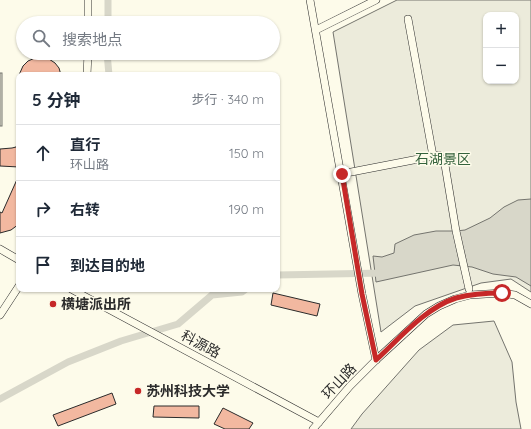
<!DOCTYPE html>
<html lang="zh">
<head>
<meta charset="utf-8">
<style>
  :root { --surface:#fff; --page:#f2f2f3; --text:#1f2937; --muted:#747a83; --line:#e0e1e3 }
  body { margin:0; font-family:Quicksand,"Noto Sans SC",sans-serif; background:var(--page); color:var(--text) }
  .controls { position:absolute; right:12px; top:12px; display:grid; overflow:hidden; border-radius:8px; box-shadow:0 1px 3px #0004 }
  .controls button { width:36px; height:36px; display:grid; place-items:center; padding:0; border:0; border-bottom:1px solid var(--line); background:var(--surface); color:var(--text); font:20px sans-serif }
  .stop { position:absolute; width:12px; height:12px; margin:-9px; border:3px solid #c62828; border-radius:50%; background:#fff }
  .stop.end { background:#c62828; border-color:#fff; box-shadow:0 1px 4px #0008 }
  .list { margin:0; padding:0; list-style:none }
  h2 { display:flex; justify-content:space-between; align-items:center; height:52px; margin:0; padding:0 16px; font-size:17px }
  h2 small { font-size:13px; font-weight:400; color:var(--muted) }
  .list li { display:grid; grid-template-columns:26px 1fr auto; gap:12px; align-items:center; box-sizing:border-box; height:56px; padding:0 16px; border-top:1px solid var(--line) }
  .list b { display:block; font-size:15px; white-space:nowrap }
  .list p { margin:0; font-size:13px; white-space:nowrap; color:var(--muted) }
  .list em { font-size:13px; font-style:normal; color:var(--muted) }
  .icon { flex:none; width:22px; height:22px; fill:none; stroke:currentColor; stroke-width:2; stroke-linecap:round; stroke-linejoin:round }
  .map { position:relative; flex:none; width:531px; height:429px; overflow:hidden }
  .search { position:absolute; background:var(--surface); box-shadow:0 1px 3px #0004; left:16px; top:16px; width:264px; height:44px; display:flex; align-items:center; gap:10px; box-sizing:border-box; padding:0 14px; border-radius:22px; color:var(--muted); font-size:15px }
  .panel { position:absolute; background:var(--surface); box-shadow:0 1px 3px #0004; left:16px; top:72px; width:264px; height:220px; border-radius:8px }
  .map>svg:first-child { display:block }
</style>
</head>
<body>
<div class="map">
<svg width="531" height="429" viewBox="0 0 531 429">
  <rect width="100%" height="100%" fill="#fdfbea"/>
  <g fill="#ecebdb" stroke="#74746e" fill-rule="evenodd">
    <path d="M 397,0 L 531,0 L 531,292 L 511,279 L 481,283 L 415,306 L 381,332 L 333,32 ZM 486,15 L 516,15 L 516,81 L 486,81 Z"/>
    <rect x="0" y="73" width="2" height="53"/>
    <path d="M 494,321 L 512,362 L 516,402 L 521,429 L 351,429 L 362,414 L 419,350 L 453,325 Z"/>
  </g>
  <path fill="#d8d7c9" stroke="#74746e" d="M 531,199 L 531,286 L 516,277 L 493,274 L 472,267 L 453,265 L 376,282 L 373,256 L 382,257 L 394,253 L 395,244 L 414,235 L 436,231 L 456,231 L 465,230 L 490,218 L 504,207 L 518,200 Z"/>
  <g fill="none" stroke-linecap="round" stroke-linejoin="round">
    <g stroke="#d8d7c9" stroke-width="7">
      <path d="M 108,0 L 108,23"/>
      <path d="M 107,53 L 109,75"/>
      <path d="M 277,275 L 385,273"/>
      <path d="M 0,399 L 68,362 L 121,341 L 178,324 L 212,295 L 242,292 L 246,289"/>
    </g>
  </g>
  <g fill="#f2b8a0" stroke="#2b2b2b">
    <path d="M 35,58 L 45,58 L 49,59 L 55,63 L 59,68 L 61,75 L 19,75 L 23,66 L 28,61 Z"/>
    <path d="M 19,129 L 19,167 L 0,166 L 0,149 L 12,148 L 16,147 L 19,142 Z"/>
    <path d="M 19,175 L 19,224 L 11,230 L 0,233 L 0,212 L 2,213 Z"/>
    <path d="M 273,293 L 320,304 L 317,316 L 271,305 Z"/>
    <path d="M 112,393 L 116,404 L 58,426 L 53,415 Z"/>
    <path d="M 154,406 L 199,406 L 199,418 L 153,417 Z"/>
    <path d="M 223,408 L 253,423 L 249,429 L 225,429 L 214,424 Z"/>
  </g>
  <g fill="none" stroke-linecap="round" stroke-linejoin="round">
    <g stroke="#2b2b2b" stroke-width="8">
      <g id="minor">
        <path d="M 88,0 L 88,23"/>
        <path d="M 310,0 L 362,294 L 376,360"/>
        <path d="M 408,19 L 433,156"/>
        <path d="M 316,30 L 376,0"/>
        <path d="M 87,75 L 88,53"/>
        <path d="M 341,174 L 439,155 L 445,165 L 456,231 L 469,289"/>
        <path d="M 0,249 L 19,260"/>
        <path d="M 71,289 L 319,422"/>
        <path d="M 0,315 L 19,286"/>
        <path d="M 313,429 L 350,386 L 376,360 L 426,314 L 439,306 L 455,299 L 470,295 L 502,293 L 515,295 L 531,304"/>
      </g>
    </g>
    <use href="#minor" stroke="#fdfbea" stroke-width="7"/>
  </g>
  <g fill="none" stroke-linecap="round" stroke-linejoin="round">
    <path stroke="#c62828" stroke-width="5" d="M 342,174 L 362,294 L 376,360 C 399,339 425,308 456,298 C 471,294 486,293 502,293"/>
  </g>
  <g fill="#c62828" stroke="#fdfbea" stroke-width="1.5">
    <circle cx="53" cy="304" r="4"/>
    <circle cx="138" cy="391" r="4"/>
  </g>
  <g text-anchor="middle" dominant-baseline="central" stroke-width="3" stroke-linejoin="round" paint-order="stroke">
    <g font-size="14" fill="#34623c" stroke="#fdfbea">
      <text x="443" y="159">石湖景区</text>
    </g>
    <g font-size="14" font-weight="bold" fill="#2b2b2b" stroke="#fdfbea" text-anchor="start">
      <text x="61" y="304">横塘派出所</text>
      <text x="146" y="391">苏州科技大学</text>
    </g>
    <g font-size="14" fill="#2b2b2b" stroke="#fdfbea">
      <text transform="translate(201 344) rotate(28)">科源路</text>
      <text transform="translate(339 381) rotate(-47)">环山路</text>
    </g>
  </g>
</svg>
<div class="controls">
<button>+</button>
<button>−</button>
</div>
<div class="stop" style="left:502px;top:293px"></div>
<div class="stop end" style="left:342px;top:174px"></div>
<div class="search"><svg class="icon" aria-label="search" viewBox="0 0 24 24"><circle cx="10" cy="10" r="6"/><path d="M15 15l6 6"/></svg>搜索地点</div>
<section class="panel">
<h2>5 分钟<small>步行 · 340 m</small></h2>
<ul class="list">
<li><svg class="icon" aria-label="ahead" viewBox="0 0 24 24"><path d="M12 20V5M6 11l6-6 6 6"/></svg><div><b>直行</b><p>环山路</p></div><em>150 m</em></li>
<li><svg class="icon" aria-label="right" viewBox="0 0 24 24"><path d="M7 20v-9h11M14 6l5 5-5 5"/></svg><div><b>右转</b></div><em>190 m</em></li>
<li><svg class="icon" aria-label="arrive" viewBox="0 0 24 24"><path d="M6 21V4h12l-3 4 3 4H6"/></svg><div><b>到达目的地</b></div></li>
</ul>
</section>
</div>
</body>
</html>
